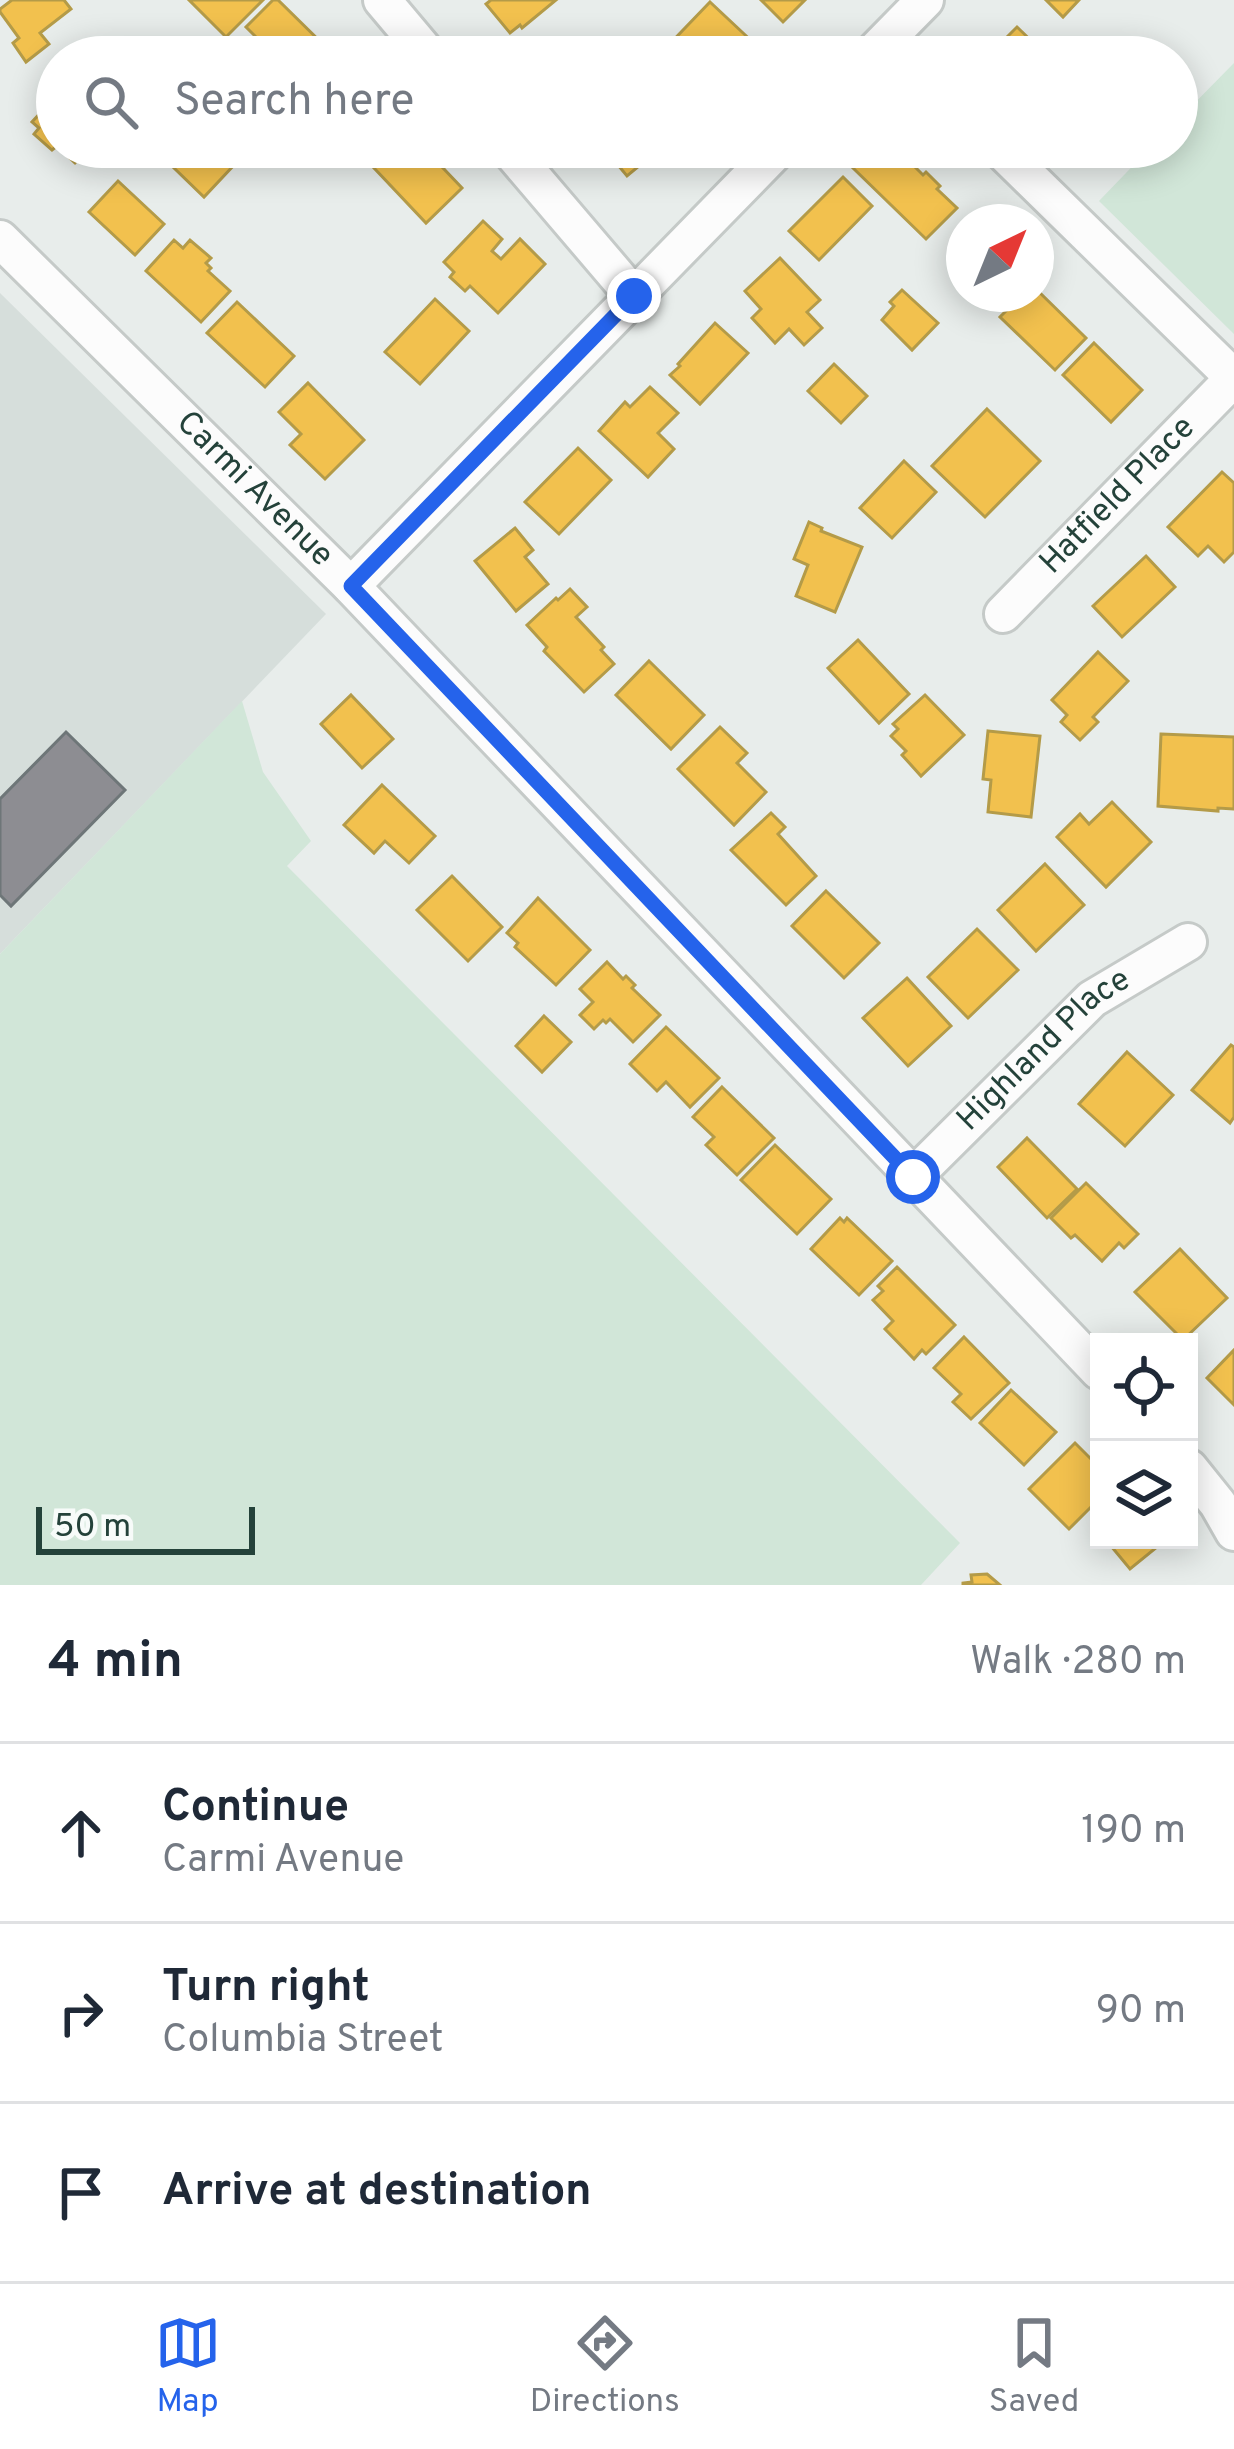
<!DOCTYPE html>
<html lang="en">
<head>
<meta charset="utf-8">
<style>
  :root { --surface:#fff; --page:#f2f2f3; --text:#1f2937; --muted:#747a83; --line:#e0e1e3; --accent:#2563eb }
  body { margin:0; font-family:Overpass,sans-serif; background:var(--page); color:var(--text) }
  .controls { position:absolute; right:36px; bottom:36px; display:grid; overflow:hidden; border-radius:0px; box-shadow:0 6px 30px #0003 }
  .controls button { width:108px; height:108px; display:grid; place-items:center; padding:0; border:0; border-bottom:3px solid var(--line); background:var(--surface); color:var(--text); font:60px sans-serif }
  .compass { position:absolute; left:946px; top:204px; width:108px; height:108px; border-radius:50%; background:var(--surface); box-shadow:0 6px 30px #0003; rotate:43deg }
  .scale { position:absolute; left:36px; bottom:30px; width:219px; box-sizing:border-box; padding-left:12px; border:6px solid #24423a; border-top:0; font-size:33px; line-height:42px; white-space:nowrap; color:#24423a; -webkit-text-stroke:9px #f7fbf9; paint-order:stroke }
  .stop { position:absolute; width:36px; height:36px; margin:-27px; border:9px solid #2563eb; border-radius:50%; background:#fff }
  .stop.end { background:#2563eb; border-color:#fff; box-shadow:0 3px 12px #0008 }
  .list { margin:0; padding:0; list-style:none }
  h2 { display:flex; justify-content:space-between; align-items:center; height:156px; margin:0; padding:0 48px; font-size:51px }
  h2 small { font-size:39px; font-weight:400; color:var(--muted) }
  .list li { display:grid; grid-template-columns:78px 1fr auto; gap:36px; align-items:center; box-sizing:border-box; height:180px; padding:0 48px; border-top:3px solid var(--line) }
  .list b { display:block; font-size:45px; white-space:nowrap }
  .list p { margin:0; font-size:39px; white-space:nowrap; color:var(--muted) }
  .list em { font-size:39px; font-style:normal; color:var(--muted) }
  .icon { flex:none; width:66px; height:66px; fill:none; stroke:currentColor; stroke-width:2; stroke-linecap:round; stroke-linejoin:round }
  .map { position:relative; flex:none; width:1234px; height:1585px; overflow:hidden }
  .search { position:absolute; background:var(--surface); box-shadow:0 6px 30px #0003; left:36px; right:36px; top:36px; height:132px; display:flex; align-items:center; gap:30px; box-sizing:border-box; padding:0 42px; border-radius:66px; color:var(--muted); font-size:45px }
  .sheet { height:696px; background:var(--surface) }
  nav { display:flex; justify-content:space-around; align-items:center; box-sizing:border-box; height:168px; border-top:3px solid var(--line); background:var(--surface); font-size:33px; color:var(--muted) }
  nav a { display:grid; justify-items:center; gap:6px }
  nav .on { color:var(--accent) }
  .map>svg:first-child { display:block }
</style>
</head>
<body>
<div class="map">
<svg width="1234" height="1585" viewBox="0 0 1234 1585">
  <rect width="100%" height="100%" fill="#e8edeb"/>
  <path fill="#d6dedb" d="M 0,293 L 326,614 L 0,954 Z"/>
  <g fill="#d1e6d8">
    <path d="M 1234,63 L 1234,334 L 1099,201 L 1151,147 L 1177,147 L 1177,121 Z"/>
    <path d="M 242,701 L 263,772 L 311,841 L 287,866 L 960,1543 L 921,1585 L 0,1585 L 0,954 Z"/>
  </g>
  <g fill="#f2c14e" stroke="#b49b48" stroke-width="3">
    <path d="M 12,0 L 64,0 L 71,9 L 40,33 L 49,44 L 26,62 L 13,43 L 19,38 L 0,12 L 0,9 Z"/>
    <path d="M 189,0 L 263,0 L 226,37 Z"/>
    <path d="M 273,0 L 278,0 L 336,57 L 276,57 L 246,27 Z"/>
    <path d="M 491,0 L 556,0 L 522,28 L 520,25 L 510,33 L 486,4 Z"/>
    <path d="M 761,0 L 805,0 L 783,22 Z"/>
    <path d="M 1046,0 L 1079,0 L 1063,17 Z"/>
    <path d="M 710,2 L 758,47 L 749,57 L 665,57 L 661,53 Z"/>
    <path d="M 1017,27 L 1048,57 L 987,57 Z"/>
    <path d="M 57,95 L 57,146 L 52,150 L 34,134 L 39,128 L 32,122 Z"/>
    <path d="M 58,147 L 90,147 L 75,163 Z"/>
    <path d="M 194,147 L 218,147 L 235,164 L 204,197 L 174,168 Z"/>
    <path d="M 393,147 L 423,147 L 462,188 L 426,223 L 374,168 Z"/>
    <path d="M 603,147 L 662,147 L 627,176 Z"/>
    <path d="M 873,147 L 880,147 L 884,151 L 888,147 L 899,147 L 911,158 L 908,160 L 923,175 L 926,172 L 940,186 L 937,189 L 957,208 L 926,239 L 853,168 Z"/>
    <path d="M 1068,147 L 1101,147 L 1084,164 Z"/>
    <path d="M 843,177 L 872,206 L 819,260 L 789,231 Z"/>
    <path d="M 118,181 L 164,224 L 135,255 L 89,212 Z"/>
    <path d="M 483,221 L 502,239 L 492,251 L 501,259 L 520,239 L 545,264 L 498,313 L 470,286 L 465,291 L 450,277 L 454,272 L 444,262 Z"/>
    <path d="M 174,240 L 183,248 L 190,240 L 211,258 L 206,263 L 211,268 L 208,271 L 230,291 L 201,322 L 146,271 Z"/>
    <path d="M 780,258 L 820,300 L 807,312 L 822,328 L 804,345 L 789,329 L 775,343 L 752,318 L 761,309 L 745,291 Z"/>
    <path d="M 1036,289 L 1086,338 L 1055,370 L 1000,317 L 1023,294 L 1036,294 Z"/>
    <path d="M 902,290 L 938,323 L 912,350 L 882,320 L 894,306 L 890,302 Z"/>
    <path d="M 435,299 L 469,331 L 420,384 L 385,352 Z"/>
    <path d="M 237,302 L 294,356 L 265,387 L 207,333 Z"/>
    <path d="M 715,323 L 748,353 L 700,404 L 670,375 L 680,366 L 678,364 Z"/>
    <path d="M 1094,343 L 1142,390 L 1111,422 L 1063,375 Z"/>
    <path d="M 834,364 L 867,396 L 841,423 L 808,391 Z"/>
    <path d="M 308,383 L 364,440 L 325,479 L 290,445 L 301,434 L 279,412 Z"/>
    <path d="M 650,387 L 678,413 L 658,433 L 674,449 L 648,477 L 599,431 L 625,402 L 630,407 Z"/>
    <path d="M 987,409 L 1040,461 L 985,517 L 932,466 Z"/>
    <path d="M 578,448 L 611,480 L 559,534 L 525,502 Z"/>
    <path d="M 904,461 L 936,492 L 892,538 L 860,508 Z"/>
    <path d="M 1222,472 L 1234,483 L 1234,552 L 1224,562 L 1208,546 L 1198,556 L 1168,527 Z"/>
    <path d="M 809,522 L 822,528 L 821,531 L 862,547 L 835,612 L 796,596 L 808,565 L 794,559 Z"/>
    <path d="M 515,528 L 533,550 L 525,557 L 548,584 L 516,611 L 475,561 Z"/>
    <path d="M 1146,556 L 1175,587 L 1122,637 L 1093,606 Z"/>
    <path d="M 570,589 L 587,607 L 576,617 L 604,647 L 601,650 L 614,664 L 584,692 L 544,651 L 547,647 L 527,625 L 556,598 L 558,600 Z"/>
    <path d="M 858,640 L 909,694 L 879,723 L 828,668 Z"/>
    <path d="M 1098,652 L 1128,681 L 1093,717 L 1098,722 L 1080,740 L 1061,722 L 1067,715 L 1052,700 Z"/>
    <path d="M 649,661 L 704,715 L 671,749 L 616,695 Z"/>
    <path d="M 351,695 L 393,739 L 362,768 L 321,724 Z"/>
    <path d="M 925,695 L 964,735 L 921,776 L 902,755 L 906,751 L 891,736 L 898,729 L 893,724 Z"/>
    <path d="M 720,727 L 747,753 L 737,763 L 766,792 L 734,825 L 678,769 Z"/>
    <path d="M 988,731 L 1040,736 L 1031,817 L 988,812 L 991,780 L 983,779 Z"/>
    <path d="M 1161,734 L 1234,737 L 1234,809 L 1218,808 L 1218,811 L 1158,806 Z"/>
    <path d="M 382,785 L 435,836 L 409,863 L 385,841 L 374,853 L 344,825 Z"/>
    <path d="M 1112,802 L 1151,842 L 1106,887 L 1057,837 L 1080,814 L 1089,824 Z"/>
    <path d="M 771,813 L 785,827 L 778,834 L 816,876 L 786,905 L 731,850 Z"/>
    <path d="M 1045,864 L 1084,905 L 1036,951 L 998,910 Z"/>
    <path d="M 452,876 L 502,927 L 468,961 L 417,910 Z"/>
    <path d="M 826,891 L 879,943 L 844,978 L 792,926 Z"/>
    <path d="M 538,898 L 590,950 L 556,985 L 515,947 L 518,943 L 507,933 Z"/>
    <path d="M 977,929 L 1018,970 L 968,1018 L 928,977 Z"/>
    <path d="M 607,962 L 623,979 L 626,976 L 635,985 L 632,988 L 660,1015 L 633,1042 L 610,1019 L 606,1023 L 603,1020 L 594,1029 L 580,1015 L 593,1002 L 580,989 Z"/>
    <path d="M 907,978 L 951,1026 L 908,1066 L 863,1018 Z"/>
    <path d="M 544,1016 L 571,1042 L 542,1072 L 516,1046 Z"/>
    <path d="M 666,1027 L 719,1078 L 690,1107 L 666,1082 L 657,1091 L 630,1064 Z"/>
    <path d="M 1231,1045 L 1234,1047 L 1234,1117 L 1230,1123 L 1192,1090 Z"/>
    <path d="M 1127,1052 L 1173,1095 L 1125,1146 L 1079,1104 Z"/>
    <path d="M 722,1087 L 774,1138 L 737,1175 L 706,1145 L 714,1137 L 693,1117 Z"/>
    <path d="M 1027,1138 L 1077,1189 L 1047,1218 L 998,1167 Z"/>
    <path d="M 775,1145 L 831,1199 L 797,1234 L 741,1180 Z"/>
    <path d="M 1086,1183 L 1138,1234 L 1124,1248 L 1119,1243 L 1102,1261 L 1075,1235 L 1071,1238 L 1051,1218 Z"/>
    <path d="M 840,1218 L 844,1222 L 847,1218 L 892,1261 L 859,1295 L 811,1249 Z"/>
    <path d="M 1180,1249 L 1227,1298 L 1183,1340 L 1135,1292 Z"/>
    <path d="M 897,1267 L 955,1325 L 926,1354 L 922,1350 L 914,1359 L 885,1329 L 893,1321 L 873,1300 L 883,1291 L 878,1286 Z"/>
    <path d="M 964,1337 L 1009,1383 L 971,1419 L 953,1402 L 961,1394 L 934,1368 Z"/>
    <path d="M 1234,1350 L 1234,1405 L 1207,1378 Z"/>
    <path d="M 1011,1390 L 1056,1432 L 1024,1465 L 980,1423 Z"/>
    <path d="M 1075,1443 L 1099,1467 L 1099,1499 L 1069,1529 L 1029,1489 Z"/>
    <path d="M 1106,1540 L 1160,1540 L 1162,1543 L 1130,1569 Z"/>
    <path d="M 987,1574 L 1000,1585 L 963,1585 L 963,1583 L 972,1582 L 971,1575 Z"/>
  </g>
  <path fill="#8d8d92" stroke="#6e7678" stroke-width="3" d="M 66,732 L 125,790 L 11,906 L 0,895 L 0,799 Z"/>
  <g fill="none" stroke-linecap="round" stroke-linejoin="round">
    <g stroke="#c5cac8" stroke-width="42">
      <g id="minor">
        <path d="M 382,0 L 430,57"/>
        <path d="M 869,57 L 925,0"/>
        <path d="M 507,147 L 634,296"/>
        <path d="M 998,147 L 1234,378"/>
        <path id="s1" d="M 0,239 L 351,586 L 1099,1371"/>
        <path d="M 351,586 L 780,147"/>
        <path id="s2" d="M 1003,614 L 1234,378"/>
        <path id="s3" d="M 913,1177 L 1092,999 L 1188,942"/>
        <path d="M 1189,1468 L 1218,1504 L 1234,1532"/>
      </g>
    </g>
    <use href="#minor" stroke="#fcfcfc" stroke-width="36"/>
  </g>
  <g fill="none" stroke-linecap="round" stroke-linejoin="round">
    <path stroke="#2563eb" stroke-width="15" d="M 634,296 L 351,586 L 913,1177"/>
  </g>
  <g text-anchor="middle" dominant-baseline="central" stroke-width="12" stroke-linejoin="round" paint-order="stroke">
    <g font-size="33" fill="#24423a" stroke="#f7fbf9">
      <text stroke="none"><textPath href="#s1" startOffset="357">Carmi Avenue</textPath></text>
      <text stroke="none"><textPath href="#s2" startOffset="165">Hatfield Place</textPath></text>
      <text stroke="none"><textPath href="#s3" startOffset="183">Highland Place</textPath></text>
    </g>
  </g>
</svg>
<div class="controls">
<button><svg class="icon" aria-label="locate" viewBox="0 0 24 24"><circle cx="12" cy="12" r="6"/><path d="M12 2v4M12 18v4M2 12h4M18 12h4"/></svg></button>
<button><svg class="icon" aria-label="layers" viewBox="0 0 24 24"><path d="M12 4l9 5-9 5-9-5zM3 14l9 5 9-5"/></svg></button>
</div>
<svg class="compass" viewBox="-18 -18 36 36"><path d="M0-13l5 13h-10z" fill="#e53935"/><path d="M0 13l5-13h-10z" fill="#747a83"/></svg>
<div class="scale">50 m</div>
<div class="stop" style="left:913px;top:1177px"></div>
<div class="stop end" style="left:634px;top:296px"></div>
<div class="search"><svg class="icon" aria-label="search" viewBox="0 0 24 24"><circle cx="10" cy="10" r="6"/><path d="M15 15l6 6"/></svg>Search here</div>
</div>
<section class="sheet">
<h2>4 min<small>Walk · 280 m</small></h2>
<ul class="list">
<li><svg class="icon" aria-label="ahead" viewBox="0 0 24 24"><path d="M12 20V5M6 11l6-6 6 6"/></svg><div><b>Continue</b><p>Carmi Avenue</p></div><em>190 m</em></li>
<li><svg class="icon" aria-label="right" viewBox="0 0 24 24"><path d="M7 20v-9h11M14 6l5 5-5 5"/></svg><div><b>Turn right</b><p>Columbia Street</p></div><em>90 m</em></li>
<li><svg class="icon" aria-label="arrive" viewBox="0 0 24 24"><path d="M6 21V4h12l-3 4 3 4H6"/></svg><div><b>Arrive at destination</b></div></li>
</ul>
</section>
<nav>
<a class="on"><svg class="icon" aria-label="map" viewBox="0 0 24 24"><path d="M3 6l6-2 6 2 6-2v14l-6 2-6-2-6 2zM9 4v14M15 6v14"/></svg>Map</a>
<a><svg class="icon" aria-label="directions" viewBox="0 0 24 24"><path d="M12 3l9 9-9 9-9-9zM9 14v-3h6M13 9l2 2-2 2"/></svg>Directions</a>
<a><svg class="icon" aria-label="saved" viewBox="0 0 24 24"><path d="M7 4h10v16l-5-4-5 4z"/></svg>Saved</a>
</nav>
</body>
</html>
